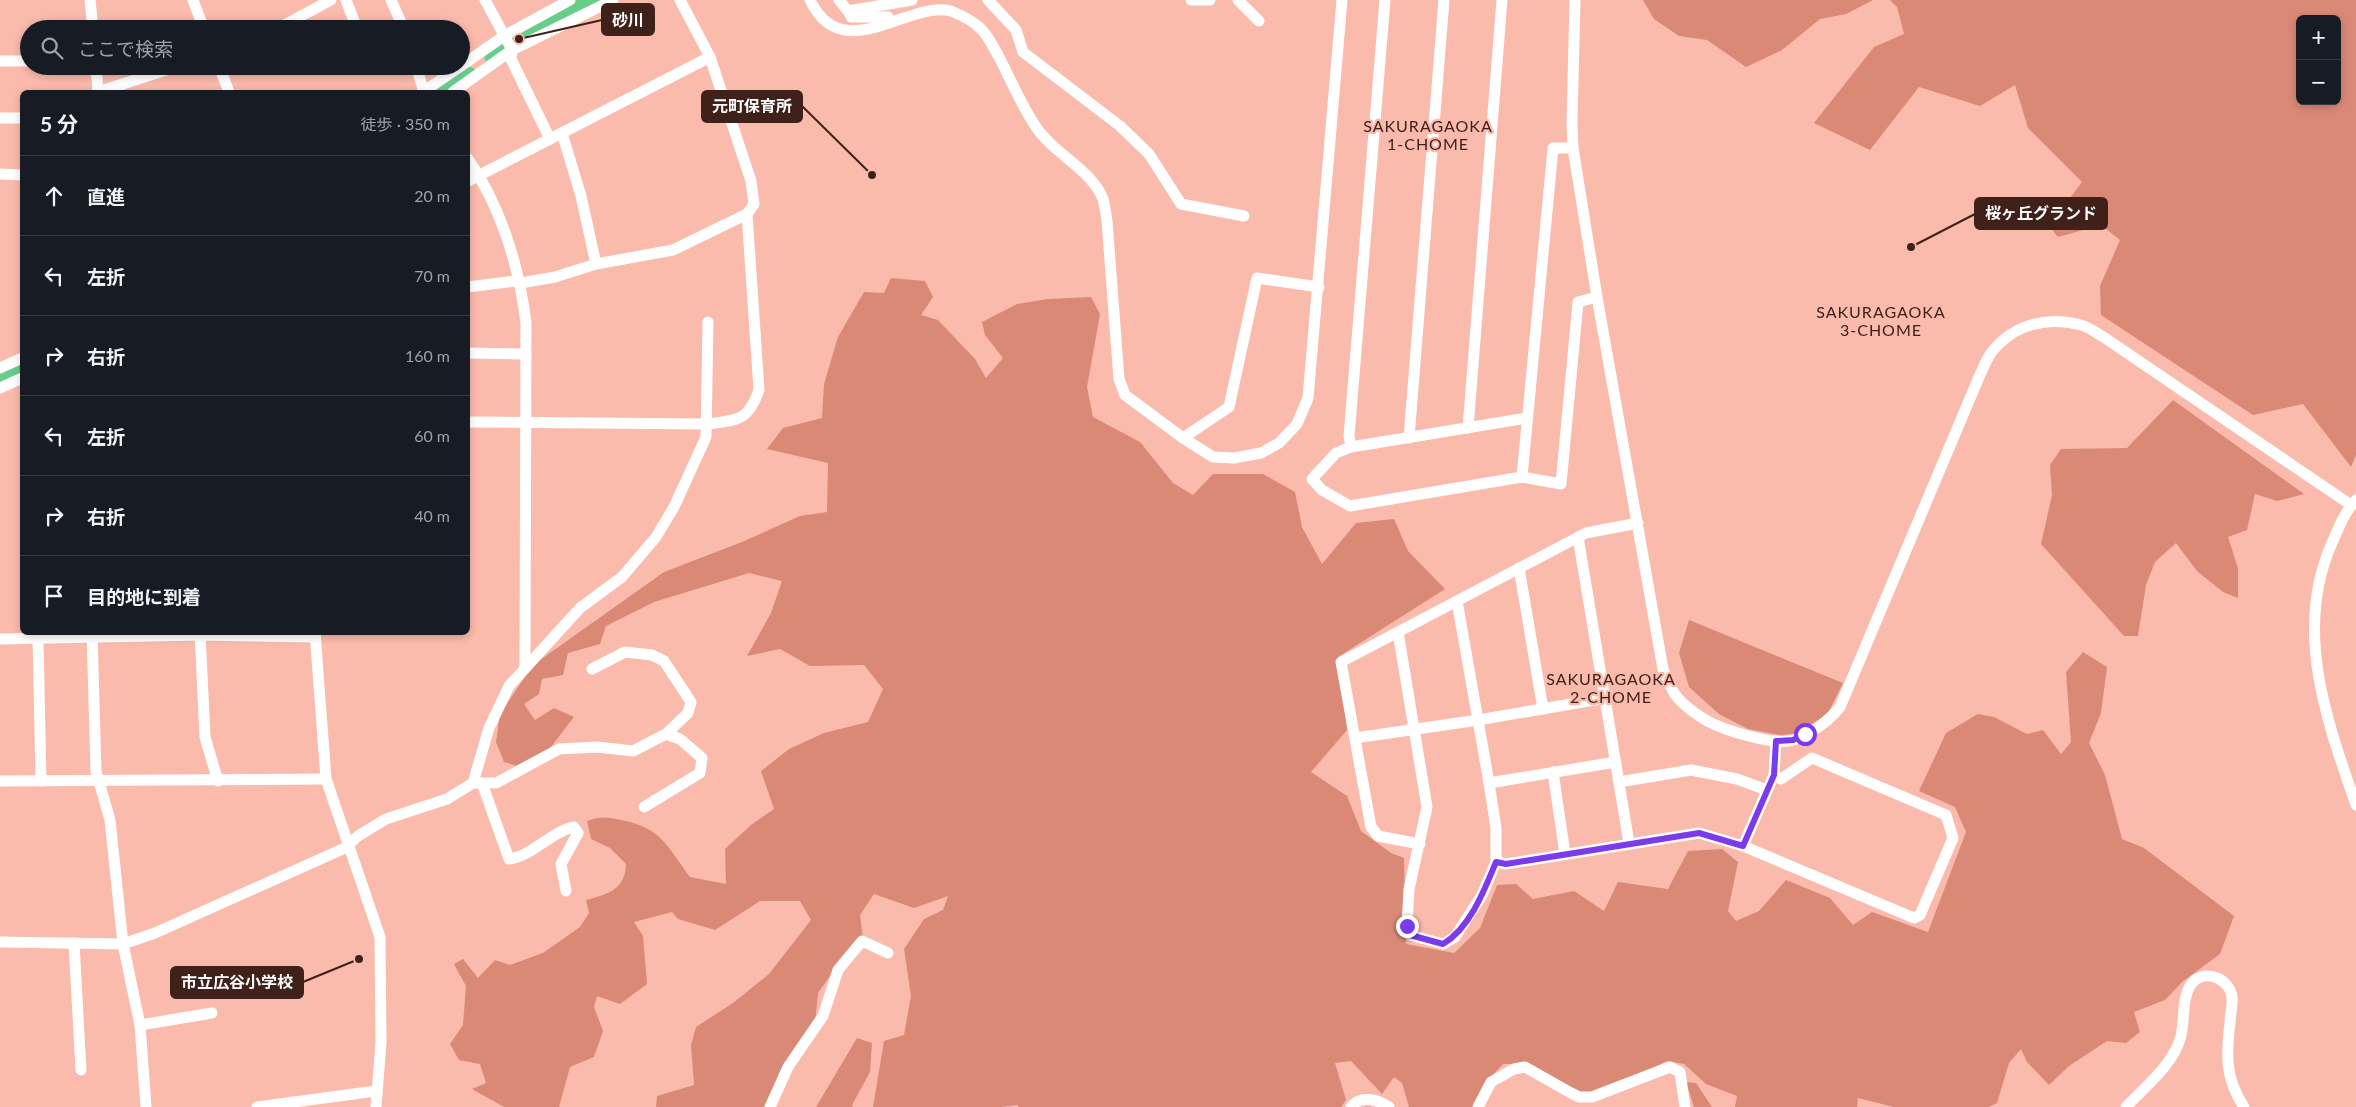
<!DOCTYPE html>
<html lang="ja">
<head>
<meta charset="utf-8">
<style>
  :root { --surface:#171b24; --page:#242831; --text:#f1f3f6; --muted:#9ea1a6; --line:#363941 }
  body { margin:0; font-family:Lato,"Noto Sans JP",sans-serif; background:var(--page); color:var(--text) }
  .controls { position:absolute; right:15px; top:15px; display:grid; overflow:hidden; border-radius:8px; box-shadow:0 2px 8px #0003 }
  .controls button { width:45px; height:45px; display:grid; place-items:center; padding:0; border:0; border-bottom:1px solid var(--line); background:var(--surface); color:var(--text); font:25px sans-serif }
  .stop { position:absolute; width:15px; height:15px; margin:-11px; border:4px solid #7c3aed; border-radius:50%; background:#fff }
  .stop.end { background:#7c3aed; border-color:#fff; box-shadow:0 1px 5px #0008 }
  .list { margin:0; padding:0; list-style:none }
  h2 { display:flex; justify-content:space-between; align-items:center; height:65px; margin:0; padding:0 20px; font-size:21px }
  h2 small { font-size:16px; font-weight:400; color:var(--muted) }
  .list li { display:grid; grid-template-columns:32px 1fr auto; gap:15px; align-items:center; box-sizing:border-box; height:80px; padding:0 20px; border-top:1px solid var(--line) }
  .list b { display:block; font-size:19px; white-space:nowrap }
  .list em { font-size:16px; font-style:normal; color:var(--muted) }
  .icon { flex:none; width:28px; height:28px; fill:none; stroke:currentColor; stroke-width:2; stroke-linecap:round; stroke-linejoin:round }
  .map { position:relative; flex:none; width:2356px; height:1107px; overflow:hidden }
  .search { position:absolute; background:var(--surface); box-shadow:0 2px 8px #0003; left:20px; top:20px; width:450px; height:55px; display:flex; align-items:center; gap:12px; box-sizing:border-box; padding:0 18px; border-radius:28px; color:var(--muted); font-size:19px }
  .panel { position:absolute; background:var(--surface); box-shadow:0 2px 8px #0003; left:20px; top:90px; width:450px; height:545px; border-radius:8px }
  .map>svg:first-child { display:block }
</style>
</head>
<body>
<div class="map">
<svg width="2356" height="1107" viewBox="0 0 2356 1107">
  <rect width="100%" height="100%" fill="#fabaac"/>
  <g fill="#da8977" fill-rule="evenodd">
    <path d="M 1643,0 L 1873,0 L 1846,14 L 1820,19 L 1782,50 L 1746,67 L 1707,40 L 1679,36 L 1654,19 Z"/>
    <path d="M 1890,0 L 2356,0 L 2356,455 L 2351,467 L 2303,404 L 2253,415 L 2101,315 L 2100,286 L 2120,240 L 2101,225 L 2058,237 L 2049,226 L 2082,182 L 2028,128 L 2015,85 L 1980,106 L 1919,87 L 1870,150 L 1814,123 L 1874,47 L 1904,34 L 1897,7 ZM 2300,19 L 2337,19 L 2337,101 L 2300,101 Z"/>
    <path d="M 891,278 L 925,281 L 933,297 L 921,315 L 938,320 L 975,359 L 986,378 L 1003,358 L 985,335 L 982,322 L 1017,304 L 1048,299 L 1091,297 L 1100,314 L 1087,387 L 1093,417 L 1140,442 L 1173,483 L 1193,495 L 1213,474 L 1263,474 L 1295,492 L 1302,527 L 1322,564 L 1356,523 L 1394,519 L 1408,551 L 1445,589 L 1338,657 L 1347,730 L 1311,772 L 1347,796 L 1361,831 L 1391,853 L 1404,858 L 1406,944 L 1454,953 L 1480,928 L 1497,885 L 1516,884 L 1533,899 L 1574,891 L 1604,911 L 1618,882 L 1668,889 L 1688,851 L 1722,849 L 1738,862 L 1728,911 L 1736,921 L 1759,911 L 1786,880 L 1830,898 L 1853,925 L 1872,912 L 1928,932 L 1966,832 L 1955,807 L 1919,791 L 1946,733 L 1978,714 L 1994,717 L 2027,734 L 2043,730 L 2061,754 L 2071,742 L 2066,672 L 2083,652 L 2107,667 L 2101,713 L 2089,743 L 2105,775 L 2122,839 L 2144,848 L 2234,916 L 2220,954 L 2182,982 L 2165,1000 L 2134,1012 L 2140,1032 L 2126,1043 L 2107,1041 L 2069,1066 L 2049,1085 L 2027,1062 L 2021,1049 L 2009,1063 L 1997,1103 L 1989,1107 L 1894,1107 L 1858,1098 L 1857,1107 L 1735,1107 L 1737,1096 L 1706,1084 L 1684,1064 L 1667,1061 L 1601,1093 L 1586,1095 L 1527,1064 L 1503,1064 L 1488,1080 L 1474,1107 L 1409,1107 L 1402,1083 L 1394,1077 L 1382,1094 L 1351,1061 L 1335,1063 L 1346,1100 L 1341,1107 L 1018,1107 L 1018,1105 L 1000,1107 L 873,1107 L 884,1041 L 904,1035 L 911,996 L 904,949 L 924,919 L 943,910 L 948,896 L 914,908 L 874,894 L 860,915 L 863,939 L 837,966 L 818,993 L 815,1023 L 765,1107 L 656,1107 L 657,1096 L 694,1085 L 691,1045 L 696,1027 L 733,1003 L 769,974 L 811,920 L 800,901 L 760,901 L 715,930 L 678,919 L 672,912 L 634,922 L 643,936 L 647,984 L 620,1004 L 597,996 L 594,1007 L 603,1031 L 594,1057 L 570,1067 L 559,1107 L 504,1107 L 472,1089 L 486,1083 L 480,1064 L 459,1060 L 450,1044 L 463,1025 L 466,986 L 454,964 L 463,959 L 478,978 L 495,960 L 510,965 L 543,953 L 580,927 L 589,913 L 586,900 C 608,894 625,890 626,864 L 610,848 L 591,839 L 587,821 C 600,816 607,817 621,820 C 662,828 667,846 690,877 L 726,884 L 725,849 L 751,825 L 774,809 L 761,771 L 789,749 L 824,733 L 868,722 L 883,689 L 864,665 L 810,666 L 780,649 L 747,656 L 771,613 L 782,581 L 749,573 L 654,602 L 606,626 L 600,644 L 568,653 L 563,675 L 542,679 L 539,694 L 524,704 L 535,720 L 554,708 L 574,717 L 547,752 L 517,766 L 504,762 L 496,742 L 500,714 L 533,665 L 664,572 L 742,542 L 800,516 L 827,512 L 828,463 L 767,449 L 783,428 L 822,418 L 824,384 L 838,337 L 864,292 L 884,293 Z"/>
    <path d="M 2173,400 L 2304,494 L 2277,501 L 2255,494 L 2247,530 L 2228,537 L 2238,568 L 2238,598 L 2223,592 L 2197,571 L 2176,543 L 2155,562 L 2146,585 L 2138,636 L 2124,636 L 2041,544 L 2052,495 L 2050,465 L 2061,449 L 2127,448 Z"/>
    <path d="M 1689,620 L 1843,683 L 1827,715 L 1794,734 L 1780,735 L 1748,729 L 1719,714 L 1689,687 L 1679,653 Z"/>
    <path d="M 857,1038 L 872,1043 L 870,1072 L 852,1105 L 853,1107 L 816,1107 Z"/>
    <path d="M 1686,1082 L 1696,1083 L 1712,1107 L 1694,1107 Z"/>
  </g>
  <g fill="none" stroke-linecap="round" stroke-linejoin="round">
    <g stroke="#68cd8b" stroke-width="19">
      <path d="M 494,57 L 519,39 L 595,0"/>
      <path d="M 444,92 L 468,76"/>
      <path d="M 0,378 L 22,369"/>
    </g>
    <g stroke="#fff" stroke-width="11">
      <path d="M 90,0 L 93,29"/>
      <path d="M 193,0 L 204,29"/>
      <path d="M 346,0 L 357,29"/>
      <path d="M 391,0 L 404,29"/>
      <path d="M 485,0 L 512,50 L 511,59 L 550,139"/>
      <path d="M 810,0 C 842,68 908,0 951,11 C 961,15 972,20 980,28 C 988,35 993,47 999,57 C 1011,80 1021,105 1036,127 C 1053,153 1093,171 1103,199 C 1105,206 1106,214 1107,221 L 1119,379 L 1125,395 L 1183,438 L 1213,457 L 1234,458 L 1261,453 L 1279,443 L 1297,424 L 1308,398 L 1342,0"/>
      <path d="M 839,0 L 848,11 L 912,0"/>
      <path d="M 988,0 L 1016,30 L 1023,52 L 1120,126 L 1149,154 L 1181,204 L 1244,216"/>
      <path d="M 1191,0 L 1210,0"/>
      <path d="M 1238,0 L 1259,21"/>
      <path d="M 1575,0 L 1572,123 L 1573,148 L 1597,297 L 1663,669 C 1667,678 1671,690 1677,697 C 1683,704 1693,712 1701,717 C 1718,729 1773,746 1793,740 C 1810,735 1829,721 1840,707 L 1979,377 C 1983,369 1986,360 1991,353 C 2013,324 2048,316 2081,325 C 2089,327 2098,334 2105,338 L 2351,505"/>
      <path d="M 849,12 L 851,17 L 888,17 L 890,22"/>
      <path d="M 277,29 L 331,0"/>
      <path d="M 0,61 L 29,61"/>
      <path d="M 96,66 L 98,92"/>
      <path d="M 219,66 L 229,92"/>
      <path d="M 416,66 L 424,92"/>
      <path d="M 461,66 L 504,36 L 570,0"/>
      <path d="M 98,92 L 178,66"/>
      <path d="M 423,92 L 461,66"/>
      <path d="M 453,92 L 512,50 L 613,0"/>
      <path d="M 0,118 L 22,118"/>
      <path d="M 562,133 L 581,196 L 596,264"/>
      <path d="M 468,159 C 501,206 519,266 526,323 L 525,667"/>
      <path d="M 0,174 L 22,175"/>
      <path d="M 468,181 L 710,57"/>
      <path d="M 468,287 L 515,281 L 521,283 L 555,277 L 596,264 L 673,250 L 747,214 L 754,204 L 751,181 L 710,57 L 680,0"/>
      <path d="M 468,353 L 526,354"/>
      <path d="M 0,368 L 22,358"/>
      <path d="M 0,388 L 22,378"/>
      <path d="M 1527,418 L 1351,447 L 1336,453 L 1312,479 L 1322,490 L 1350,506 L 1522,477 L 1561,484 L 1578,302 L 1597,297"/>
      <path d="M 468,422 L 707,424 C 737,420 748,422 759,390 L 747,214"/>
      <path d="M 1468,428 L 1502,0"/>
      <path d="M 1183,438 L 1229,407 L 1257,278 L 1319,287"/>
      <path d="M 1409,438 L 1444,0"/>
      <path d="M 1351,447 L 1349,436 L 1385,0"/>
      <path d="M 1522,477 L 1553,148 L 1573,148"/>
      <path d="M 2356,500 C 2344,513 2339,527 2332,543 C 2293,630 2327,721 2356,805"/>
      <path d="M 1578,537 L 1629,843"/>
      <path d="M 1519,568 L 1543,709"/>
      <path d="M 92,632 L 96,771 L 110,820 L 123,944 L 140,1025 L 146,1107"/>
      <path d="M 200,632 L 205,737 L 218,781"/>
      <path d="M 315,632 L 326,779 L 380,937 L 381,1042 L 376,1107"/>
      <path d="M 1398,632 L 1427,807 L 1409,889 L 1407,926 L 1410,935 L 1443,944 L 1455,937 L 1482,895 L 1496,862 L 1496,828 L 1489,783 L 1457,601"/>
      <path d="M 38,638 L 41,781"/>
      <path d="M 0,639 L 201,635 L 315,637"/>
      <path d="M 1355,738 L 1478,720 L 1606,698"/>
      <path d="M 1553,772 L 1565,854"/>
      <path d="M 0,781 L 326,779"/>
      <path d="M 1619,782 L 1691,770 L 1737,779 L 1767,790"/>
      <path d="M 473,783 L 489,728 L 509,686 L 580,608 L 622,577 L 656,537 L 674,507 L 706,437 L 708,322"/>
      <path d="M 482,783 L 509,859 C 533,856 550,832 574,827 L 578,833 L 561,864 L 566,891"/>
      <path d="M 1489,783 L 1616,762"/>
      <path d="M 644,807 L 700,773 L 702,758 L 680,739 L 666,734"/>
      <path d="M 1420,844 L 1378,836 L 1371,827 L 1341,662 L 1586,533 L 1638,523"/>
      <path d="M 1743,846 L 1774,775 L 1776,741"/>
      <path d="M 1496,862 L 1506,864 L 1699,833 L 1743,846 L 1914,918 L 1920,915 L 1953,838 L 1946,815 L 1812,758 L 1781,779 L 1774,775"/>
      <path d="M 0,942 L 123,944 L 155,933 L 345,848 L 358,836 L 386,819 L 447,799 L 473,783 L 496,783 L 559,749 L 597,747 L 633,751 L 666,734 L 688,713 L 691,702 L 664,661 L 652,655 L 625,652 L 592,669"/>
      <path d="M 74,943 L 81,1070"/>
      <path d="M 140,1025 L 212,1013"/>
      <path d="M 257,1107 L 376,1091"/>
      <path d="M 770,1107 L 788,1067 L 823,1016 L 838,970 L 862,941 L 888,953"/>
      <path d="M 1351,1107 C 1360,1095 1377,1099 1389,1107"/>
      <path d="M 1478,1107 L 1491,1082 L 1514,1069 L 1525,1067 L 1571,1093 L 1579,1097 L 1592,1097 L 1670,1067 L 1680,1072 L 1685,1107"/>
      <path d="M 2126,1107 C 2145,1087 2174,1064 2181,1036 C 2185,1020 2181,993 2194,981 C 2208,969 2230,980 2232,997 C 2233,1005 2230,1015 2230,1023 C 2226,1056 2225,1078 2244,1107"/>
    </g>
  </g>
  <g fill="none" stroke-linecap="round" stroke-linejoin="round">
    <path stroke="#7c3aed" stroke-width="6" d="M 1407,926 L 1410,935 L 1443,944 C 1470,928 1484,891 1496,862 L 1506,864 L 1699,833 L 1743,846 L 1774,775 L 1776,741 L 1793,740 L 1805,734"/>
  </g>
  <g text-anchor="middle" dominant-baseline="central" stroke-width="4.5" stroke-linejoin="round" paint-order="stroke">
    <g font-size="16" letter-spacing="1" fill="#3f211a" stroke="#fabaac">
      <text x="1428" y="125">SAKURAGAOKA<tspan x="1428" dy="18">1-CHOME</tspan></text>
      <text x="1881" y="311">SAKURAGAOKA<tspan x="1881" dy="18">3-CHOME</tspan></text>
      <text x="1611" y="678">SAKURAGAOKA<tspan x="1611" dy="18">2-CHOME</tspan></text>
    </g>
  </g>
  <path fill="none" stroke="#3f211a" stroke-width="2" d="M519 39L602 20M872 175L802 106M1911 247L1975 214M359 959L303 982"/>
  <g fill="#3f211a" stroke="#fabaac" stroke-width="2">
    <circle cx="519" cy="39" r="5"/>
    <circle cx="872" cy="175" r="5"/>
    <circle cx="1911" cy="247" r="5"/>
    <circle cx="359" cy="959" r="5"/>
  </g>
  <g fill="#3f211a" stroke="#3f211a" stroke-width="2">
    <rect x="602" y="4" width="52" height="31" rx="5"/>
    <rect x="702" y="91" width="100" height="31" rx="5"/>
    <rect x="1975" y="198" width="132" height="31" rx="5"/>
    <rect x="171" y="967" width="132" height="31" rx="5"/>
  </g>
  <g font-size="16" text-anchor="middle" font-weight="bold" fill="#fff">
    <text x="628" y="26">砂川</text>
    <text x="752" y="112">元町保育所</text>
    <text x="2041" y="219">桜ヶ丘グランド</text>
    <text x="237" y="988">市立広谷小学校</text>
  </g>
</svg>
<div class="controls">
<button>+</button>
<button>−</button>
</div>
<div class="stop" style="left:1805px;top:734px"></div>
<div class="stop end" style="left:1407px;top:926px"></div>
<div class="search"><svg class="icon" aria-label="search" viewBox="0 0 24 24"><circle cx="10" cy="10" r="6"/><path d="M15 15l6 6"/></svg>ここで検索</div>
<section class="panel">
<h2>5 分<small>徒歩 · 350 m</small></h2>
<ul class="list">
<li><svg class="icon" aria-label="ahead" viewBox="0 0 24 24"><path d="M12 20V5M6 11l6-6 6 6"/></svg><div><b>直進</b></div><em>20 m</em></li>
<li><svg class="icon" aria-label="left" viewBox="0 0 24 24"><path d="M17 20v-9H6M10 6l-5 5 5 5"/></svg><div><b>左折</b></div><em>70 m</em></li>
<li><svg class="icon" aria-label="right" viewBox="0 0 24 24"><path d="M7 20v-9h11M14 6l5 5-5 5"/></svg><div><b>右折</b></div><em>160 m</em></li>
<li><svg class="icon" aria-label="left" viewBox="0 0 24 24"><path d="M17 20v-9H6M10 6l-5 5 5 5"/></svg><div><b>左折</b></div><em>60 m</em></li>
<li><svg class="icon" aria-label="right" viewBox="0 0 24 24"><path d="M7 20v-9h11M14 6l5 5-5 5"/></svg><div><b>右折</b></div><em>40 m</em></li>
<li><svg class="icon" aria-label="arrive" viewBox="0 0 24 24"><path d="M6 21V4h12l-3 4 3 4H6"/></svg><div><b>目的地に到着</b></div></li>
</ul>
</section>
</div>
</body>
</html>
